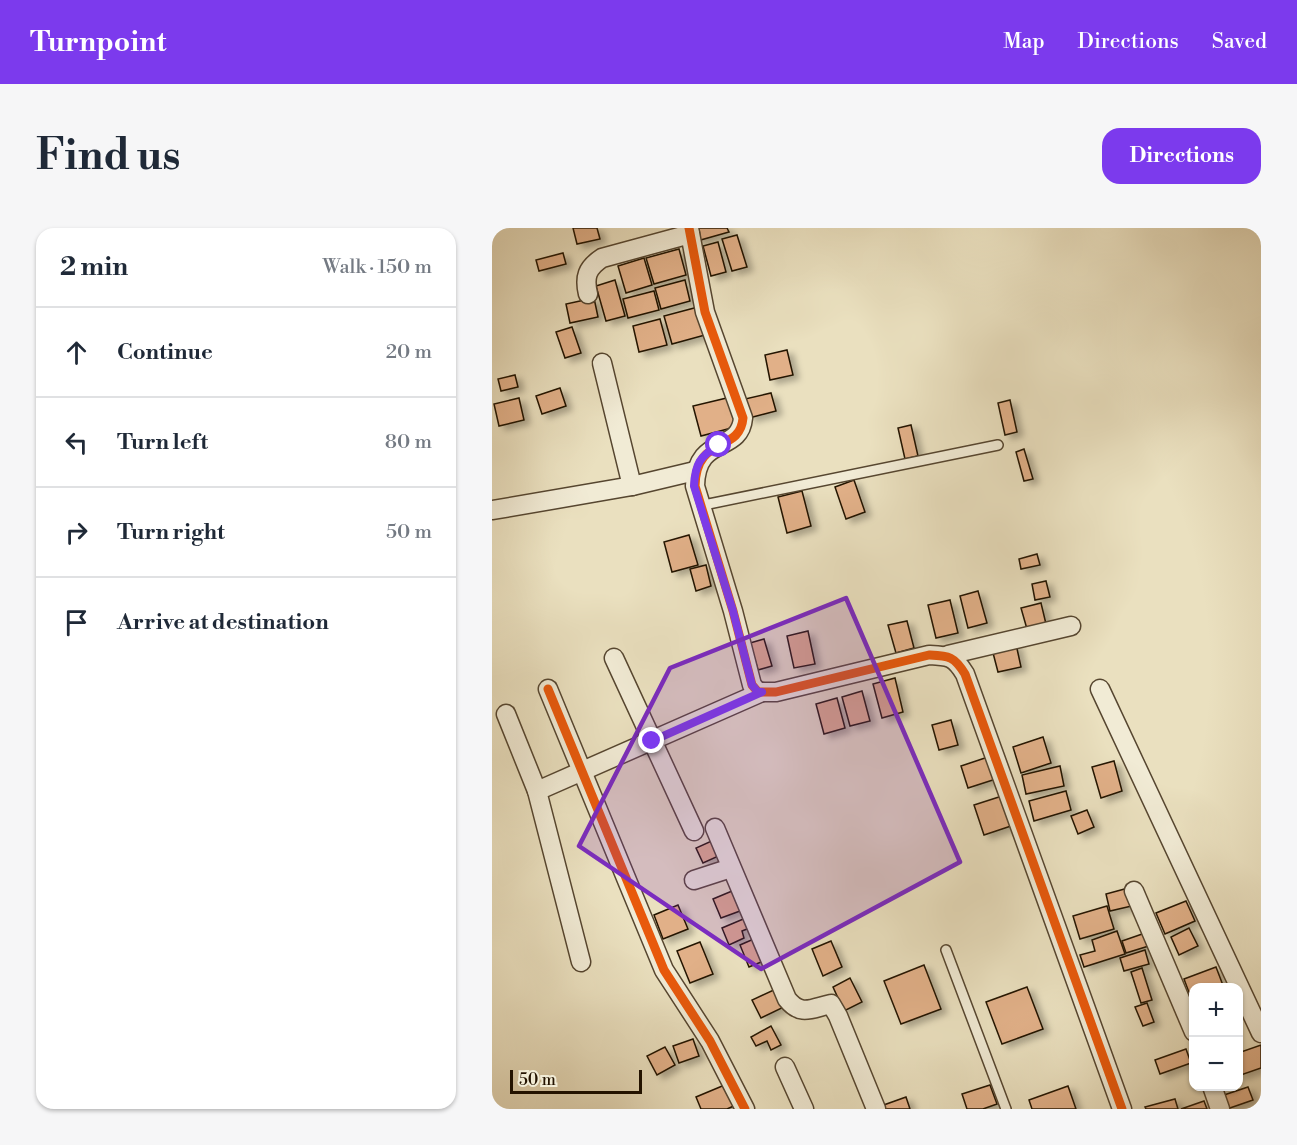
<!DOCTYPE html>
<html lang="en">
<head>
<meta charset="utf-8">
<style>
  :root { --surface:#fff; --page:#f6f6f7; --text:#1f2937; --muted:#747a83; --line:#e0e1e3; --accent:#7c3aed }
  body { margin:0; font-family:"Libre Bodoni",serif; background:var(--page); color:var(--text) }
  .controls { position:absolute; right:18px; bottom:18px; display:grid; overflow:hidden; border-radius:12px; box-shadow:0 2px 4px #0004 }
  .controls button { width:54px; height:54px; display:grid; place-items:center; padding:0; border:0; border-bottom:2px solid var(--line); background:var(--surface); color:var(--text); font:30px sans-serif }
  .scale { position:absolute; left:18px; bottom:15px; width:132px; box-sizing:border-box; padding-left:6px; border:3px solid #241300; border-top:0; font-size:16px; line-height:21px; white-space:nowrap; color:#241300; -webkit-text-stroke:4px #f1ebd5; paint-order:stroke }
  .stop { position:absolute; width:18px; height:18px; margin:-14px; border:4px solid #7c3aed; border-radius:50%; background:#fff }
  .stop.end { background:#7c3aed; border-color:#fff; box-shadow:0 2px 6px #0008 }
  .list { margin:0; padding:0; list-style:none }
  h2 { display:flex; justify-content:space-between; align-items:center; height:78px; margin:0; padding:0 24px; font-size:26px }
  h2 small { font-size:20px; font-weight:400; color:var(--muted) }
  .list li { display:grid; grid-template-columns:39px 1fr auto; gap:18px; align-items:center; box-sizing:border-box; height:90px; padding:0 24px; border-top:2px solid var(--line) }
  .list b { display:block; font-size:22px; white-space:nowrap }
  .list em { font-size:20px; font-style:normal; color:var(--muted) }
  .icon { flex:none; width:33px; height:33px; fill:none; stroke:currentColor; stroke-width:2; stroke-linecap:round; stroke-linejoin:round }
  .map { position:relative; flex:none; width:769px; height:881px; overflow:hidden; border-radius:18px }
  header { display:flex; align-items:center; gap:36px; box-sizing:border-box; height:84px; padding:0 30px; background:var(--accent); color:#fff }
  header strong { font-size:28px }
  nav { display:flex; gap:33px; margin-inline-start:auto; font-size:21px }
  .intro { display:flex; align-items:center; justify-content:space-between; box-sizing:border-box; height:144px; padding:0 36px }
  h1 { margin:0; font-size:42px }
  .button { padding:15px 27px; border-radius:18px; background:var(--accent); color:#fff; font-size:21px; font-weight:700 }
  main { display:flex; gap:36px; padding:0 36px }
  aside { flex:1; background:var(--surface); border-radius:18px; box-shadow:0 2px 4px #0004 }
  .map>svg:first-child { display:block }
</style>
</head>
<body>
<header>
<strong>Turnpoint</strong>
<nav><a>Map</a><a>Directions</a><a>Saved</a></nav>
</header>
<div class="intro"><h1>Find us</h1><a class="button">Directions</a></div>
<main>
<aside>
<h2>2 min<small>Walk · 150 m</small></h2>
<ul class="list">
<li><svg class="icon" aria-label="ahead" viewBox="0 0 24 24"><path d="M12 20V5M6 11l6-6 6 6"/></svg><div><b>Continue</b></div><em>20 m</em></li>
<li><svg class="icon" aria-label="left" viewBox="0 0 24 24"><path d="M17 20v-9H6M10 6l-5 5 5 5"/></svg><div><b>Turn left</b></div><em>80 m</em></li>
<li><svg class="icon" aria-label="right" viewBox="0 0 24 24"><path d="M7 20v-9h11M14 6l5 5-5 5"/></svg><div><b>Turn right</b></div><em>50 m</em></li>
<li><svg class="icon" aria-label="arrive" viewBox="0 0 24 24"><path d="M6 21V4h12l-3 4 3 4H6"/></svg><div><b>Arrive at destination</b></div></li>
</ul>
</aside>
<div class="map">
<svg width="769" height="881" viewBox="0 0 769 881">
  <defs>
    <filter id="shadow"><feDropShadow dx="6" dy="4" stdDeviation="3" flood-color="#0004"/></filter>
  </defs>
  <rect width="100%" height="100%" fill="#eae0bf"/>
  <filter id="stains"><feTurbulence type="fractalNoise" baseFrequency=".00333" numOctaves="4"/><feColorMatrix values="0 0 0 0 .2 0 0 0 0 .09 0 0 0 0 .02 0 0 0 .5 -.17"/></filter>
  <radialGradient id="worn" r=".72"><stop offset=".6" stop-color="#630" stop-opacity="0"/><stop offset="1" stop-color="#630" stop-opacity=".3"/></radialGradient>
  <g fill="#e1b088" stroke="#241300" stroke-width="1.5" filter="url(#shadow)">
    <path d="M 81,0 L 105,0 L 108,11 L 85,16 Z"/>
    <path d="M 201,0 L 235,0 L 237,4 L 205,13 Z"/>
    <path d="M 245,7 L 255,39 L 240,43 L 230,11 Z"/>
    <path d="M 226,14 L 234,44 L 219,48 L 211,18 Z"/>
    <path d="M 187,21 L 194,47 L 162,56 L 154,30 Z"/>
    <path d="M 71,25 L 74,36 L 47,43 L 44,32 Z"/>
    <path d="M 152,30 L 160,57 L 134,65 L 126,38 Z"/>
    <path d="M 123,52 L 133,88 L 114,93 L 104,58 Z"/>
    <path d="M 193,52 L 198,73 L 169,81 L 163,60 Z"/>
    <path d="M 162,63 L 167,82 L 136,90 L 131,71 Z"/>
    <path d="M 102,70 L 106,89 L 78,95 L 74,76 Z"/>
    <path d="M 206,79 L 213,107 L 180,116 L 172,88 Z"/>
    <path d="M 168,91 L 175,117 L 147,124 L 141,98 Z"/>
    <path d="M 80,99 L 89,125 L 73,130 L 64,104 Z"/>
    <path d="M 295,122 L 301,147 L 278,152 L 273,127 Z"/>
    <path d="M 23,147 L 26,159 L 9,163 L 6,151 Z"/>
    <path d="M 68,160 L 74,178 L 50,186 L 44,168 Z"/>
    <path d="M 279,165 L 284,183 L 257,190 L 253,171 Z"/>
    <path d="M 239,169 L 247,198 L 209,208 L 201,178 Z"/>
    <path d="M 27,170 L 32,192 L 7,198 L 2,176 Z"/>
    <path d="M 518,172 L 525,204 L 513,207 L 506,175 Z"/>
    <path d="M 419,197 L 426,228 L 413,231 L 406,200 Z"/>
    <path d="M 532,221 L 541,251 L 532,253 L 524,224 Z"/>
    <path d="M 362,252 L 373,284 L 354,291 L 343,259 Z"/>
    <path d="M 310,263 L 319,298 L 295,305 L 286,269 Z"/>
    <path d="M 197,307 L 206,337 L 180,344 L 172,314 Z"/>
    <path d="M 545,326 L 548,337 L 529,341 L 527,331 Z"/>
    <path d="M 214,337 L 219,358 L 204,363 L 198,341 Z"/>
    <path d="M 554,353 L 558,369 L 543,372 L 540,356 Z"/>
    <path d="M 486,363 L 495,395 L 476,400 L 468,368 Z"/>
    <path d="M 458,372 L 466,405 L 444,410 L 436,377 Z"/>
    <path d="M 549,375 L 554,396 L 535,401 L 529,380 Z"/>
    <path d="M 415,393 L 422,420 L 404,425 L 396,397 Z"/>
    <path d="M 316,403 L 323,436 L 302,440 L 295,408 Z"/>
    <path d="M 272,411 L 280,438 L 266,442 L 258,415 Z"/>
    <path d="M 524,416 L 529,439 L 506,444 L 500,421 Z"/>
    <path d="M 403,450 L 411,484 L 390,490 L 381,456 Z"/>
    <path d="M 370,463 L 378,493 L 358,498 L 350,469 Z"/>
    <path d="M 345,470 L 353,500 L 332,506 L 324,476 Z"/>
    <path d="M 459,492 L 466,517 L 447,522 L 440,497 Z"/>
    <path d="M 551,509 L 559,535 L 529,545 L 521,519 Z"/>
    <path d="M 499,528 L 507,550 L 476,560 L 469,538 Z"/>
    <path d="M 622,533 L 630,563 L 609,570 L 600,539 Z"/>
    <path d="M 568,538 L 572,558 L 534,566 L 530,547 Z"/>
    <path d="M 574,563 L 579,582 L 542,593 L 537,573 Z"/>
    <path d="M 510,568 L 519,598 L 492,607 L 482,577 Z"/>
    <path d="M 595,582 L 602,599 L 586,606 L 579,588 Z"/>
    <path d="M 224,611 L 231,626 L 211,635 L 204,620 Z"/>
    <path d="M 640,659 L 644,677 L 618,683 L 614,666 Z"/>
    <path d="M 240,663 L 248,683 L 229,690 L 221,671 Z"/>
    <path d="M 694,673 L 703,693 L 673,706 L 664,685 Z"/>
    <path d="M 186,677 L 196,701 L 171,711 L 162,687 Z"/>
    <path d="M 615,678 L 622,701 L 588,711 L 581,688 Z"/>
    <path d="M 256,689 L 260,699 L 250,703 L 252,710 L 237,717 L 230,700 Z"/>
    <path d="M 697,700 L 706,718 L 687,727 L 679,709 Z"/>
    <path d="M 625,703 L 633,726 L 592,739 L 588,727 L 603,723 L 600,712 Z"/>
    <path d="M 656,704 L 660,717 L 634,725 L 630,713 Z"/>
    <path d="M 264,710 L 274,732 L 257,739 L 248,717 Z"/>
    <path d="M 339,713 L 350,739 L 331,748 L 320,721 Z"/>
    <path d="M 208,714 L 221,746 L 198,755 L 185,723 Z"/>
    <path d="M 653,722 L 657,736 L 632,743 L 628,730 Z"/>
    <path d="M 432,737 L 449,781 L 409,796 L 392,753 Z"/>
    <path d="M 724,739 L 732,760 L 702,760 L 701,775 L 692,751 Z"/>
    <path d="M 650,740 L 660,772 L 649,775 L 639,744 Z"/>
    <path d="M 358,750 L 370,774 L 352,783 L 341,759 Z"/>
    <path d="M 535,759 L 551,801 L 510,816 L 494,774 Z"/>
    <path d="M 286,760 L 294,778 L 269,790 L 260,772 Z"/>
    <path d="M 655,775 L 662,794 L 651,798 L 643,779 Z"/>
    <path d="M 279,798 L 289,817 L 279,822 L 275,813 L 264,818 L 259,809 Z"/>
    <path d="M 201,811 L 207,828 L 187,835 L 181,818 Z"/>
    <path d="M 769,817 L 769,840 L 746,848 L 746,825 Z"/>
    <path d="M 173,819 L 183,837 L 165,847 L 155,828 Z"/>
    <path d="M 694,821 L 699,835 L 668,846 L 663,832 Z"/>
    <path d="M 235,856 L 244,877 L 235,881 L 209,881 L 204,869 Z"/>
    <path d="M 498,857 L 505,876 L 491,881 L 475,881 L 470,866 Z"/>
    <path d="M 576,858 L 584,881 L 540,881 L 537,872 Z"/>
    <path d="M 756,859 L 761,872 L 735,881 L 729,868 Z"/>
    <path d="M 414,869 L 418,881 L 391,881 L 389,878 Z"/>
    <path d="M 683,871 L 686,881 L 654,881 L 653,879 Z"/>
    <path d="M 712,873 L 715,881 L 689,881 Z"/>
  </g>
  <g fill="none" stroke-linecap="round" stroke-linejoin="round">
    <g stroke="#564630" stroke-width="12">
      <g id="service">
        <path d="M 207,278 L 506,217"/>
        <path d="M 454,722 L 514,881"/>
      </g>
    </g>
    <g stroke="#564630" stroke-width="21">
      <g id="minor">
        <path d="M 197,0 L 213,84 L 251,190 C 248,226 204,206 203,258 L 241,383 L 260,457 L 266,464 L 284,464 L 437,427 C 457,428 462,428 473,446 L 630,881"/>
        <path d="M 96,66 C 92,49 95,40 110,30 L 198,6"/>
        <path d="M 110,135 L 140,258"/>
        <path d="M 1,282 L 140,258 L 203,243"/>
        <path d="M 456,427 L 579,398"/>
        <path d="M 122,430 L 202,603"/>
        <path d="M 56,461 L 172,742 L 218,813 L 253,881"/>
        <path d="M 608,461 L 769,805"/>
        <path d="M 14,486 L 45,563"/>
        <path d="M 223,600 L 295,771 C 309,789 320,780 339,776 L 346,788 L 384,881"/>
        <path d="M 202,652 L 239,640"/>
        <path d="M 642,663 L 702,804"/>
        <path d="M 89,734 L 45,563 L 270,464"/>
        <path d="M 293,839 L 312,881"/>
        <path d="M 720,858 L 728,881"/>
      </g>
    </g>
    <use href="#service" stroke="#f1ebd5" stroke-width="9"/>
    <use href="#minor" stroke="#f1ebd5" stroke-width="18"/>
    <g stroke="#f1ebd5" stroke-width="13">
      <g id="cycleway">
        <path d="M 197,0 L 213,84 L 251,190 C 248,226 204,206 203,258 L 241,383 L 260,457 L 266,464 L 284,464 L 437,427 C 457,428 462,428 473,446 L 630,881"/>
        <path d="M 56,461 L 172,742 L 218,813 L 253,881"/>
      </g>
    </g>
    <use href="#cycleway" stroke="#e8590c" stroke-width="9"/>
  </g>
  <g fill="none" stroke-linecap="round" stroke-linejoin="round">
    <path stroke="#7c3aed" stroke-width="8" d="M 160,513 L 270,464 L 266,464 L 260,457 L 241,383 L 202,258 C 203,236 208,228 227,217"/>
  </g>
  <path fill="#7b2cbf" fill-opacity="0.2" stroke="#7b2cbf" stroke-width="4.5" stroke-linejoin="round" d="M 354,370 L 468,634 L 269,741 L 87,618 L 178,440 Z"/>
  <rect width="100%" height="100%" filter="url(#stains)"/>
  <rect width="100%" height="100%" fill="url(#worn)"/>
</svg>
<div class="controls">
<button>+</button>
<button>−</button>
</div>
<div class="scale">50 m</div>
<div class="stop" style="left:227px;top:217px"></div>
<div class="stop end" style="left:160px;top:513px"></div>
</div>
</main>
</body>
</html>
